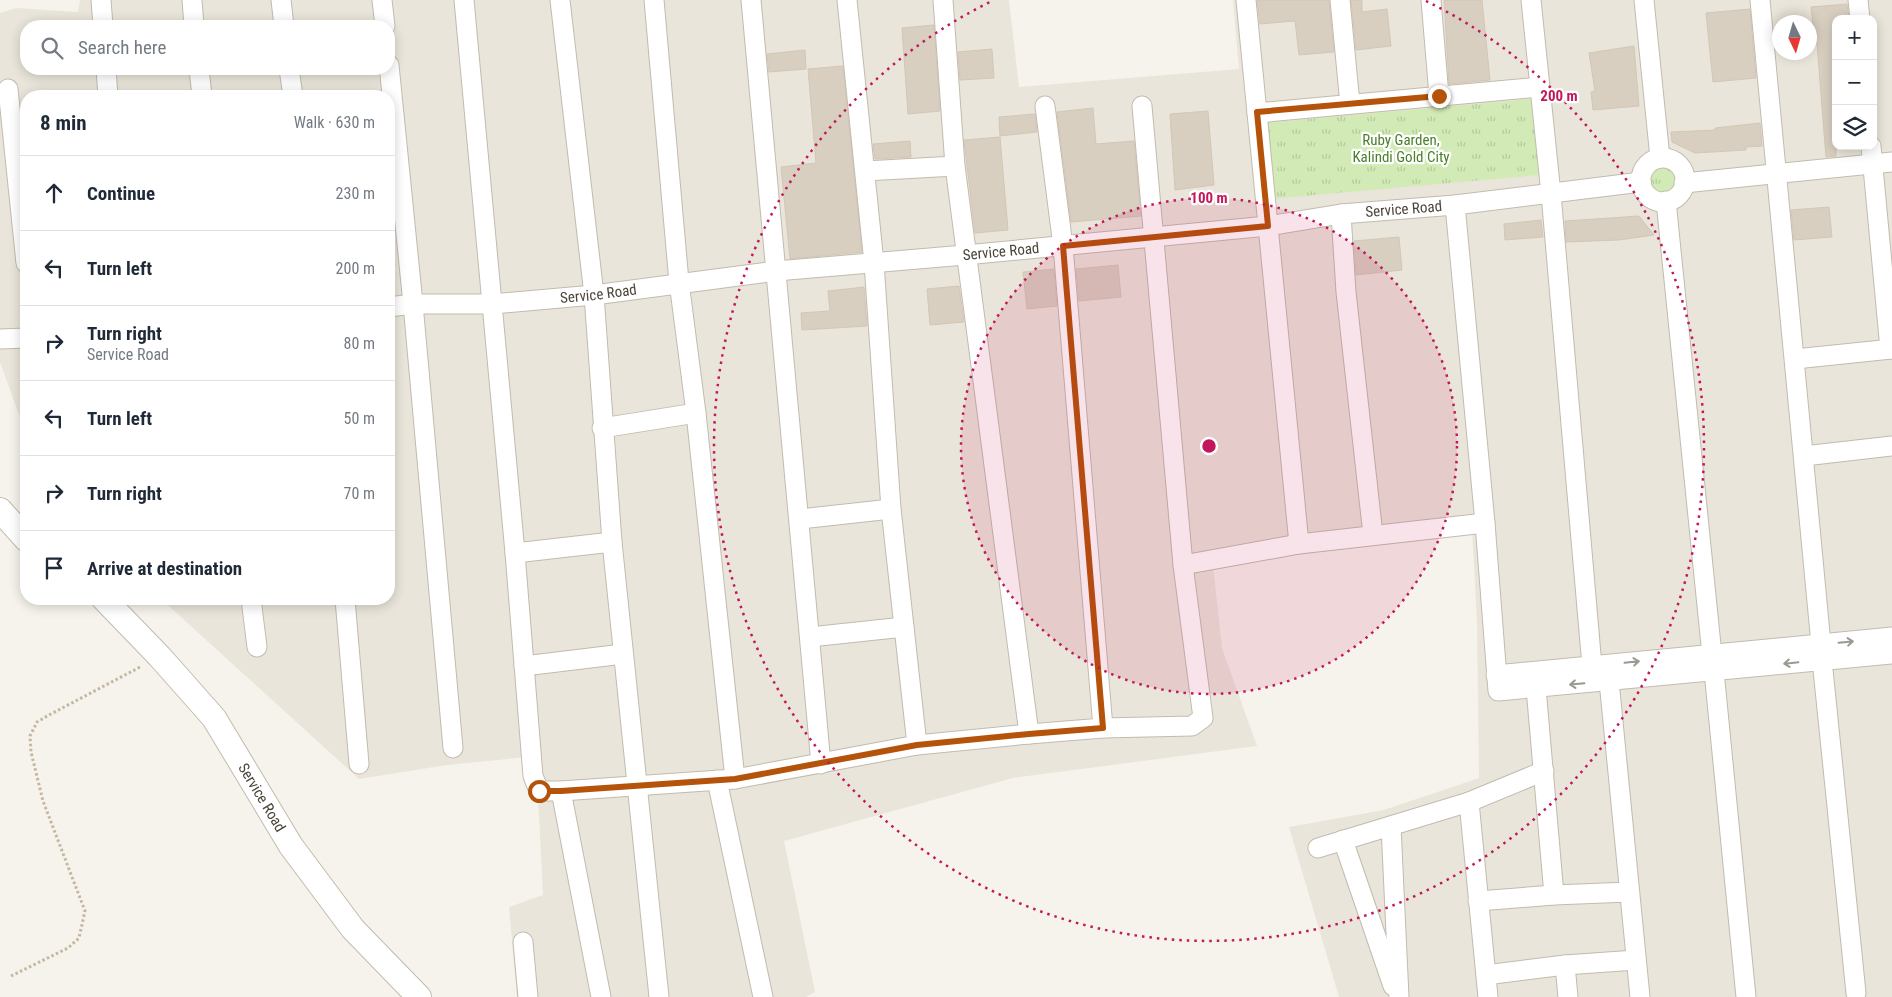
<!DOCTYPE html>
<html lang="en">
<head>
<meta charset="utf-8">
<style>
  :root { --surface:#fff; --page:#f6f6f7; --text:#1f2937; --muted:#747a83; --line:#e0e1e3 }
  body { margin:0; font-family:"Roboto Condensed",sans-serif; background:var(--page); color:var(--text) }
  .controls { position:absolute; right:15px; top:15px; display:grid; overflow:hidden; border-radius:10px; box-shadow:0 2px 12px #0003 }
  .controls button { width:45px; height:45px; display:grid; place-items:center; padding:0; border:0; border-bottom:1px solid var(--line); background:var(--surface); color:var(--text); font:25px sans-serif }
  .compass { position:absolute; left:1772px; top:15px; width:45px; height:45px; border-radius:50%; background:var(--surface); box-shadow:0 2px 12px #0003; rotate:175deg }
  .stop { position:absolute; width:15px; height:15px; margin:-11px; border:4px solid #b45309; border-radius:50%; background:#fff }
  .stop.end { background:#b45309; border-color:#fff; box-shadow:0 1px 5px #0008 }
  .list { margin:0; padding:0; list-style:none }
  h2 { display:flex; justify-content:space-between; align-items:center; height:65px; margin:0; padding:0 20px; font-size:21px }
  h2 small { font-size:16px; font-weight:400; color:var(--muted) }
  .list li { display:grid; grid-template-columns:32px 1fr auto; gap:15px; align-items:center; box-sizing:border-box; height:75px; padding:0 20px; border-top:1px solid var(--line) }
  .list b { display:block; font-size:19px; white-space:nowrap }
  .list p { margin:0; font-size:16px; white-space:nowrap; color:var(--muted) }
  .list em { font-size:16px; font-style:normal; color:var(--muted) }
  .icon { flex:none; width:28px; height:28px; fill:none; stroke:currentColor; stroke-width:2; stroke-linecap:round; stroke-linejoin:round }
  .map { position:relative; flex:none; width:1892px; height:997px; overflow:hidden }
  .search { position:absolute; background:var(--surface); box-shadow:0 2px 12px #0003; left:20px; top:20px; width:375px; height:55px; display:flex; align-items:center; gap:12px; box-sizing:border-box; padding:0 18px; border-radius:20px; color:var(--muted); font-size:19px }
  .panel { position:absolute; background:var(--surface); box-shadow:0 2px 12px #0003; left:20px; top:90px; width:375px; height:515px; border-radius:20px }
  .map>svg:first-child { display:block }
</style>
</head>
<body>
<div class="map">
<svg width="1892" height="997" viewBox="0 0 1892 997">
  <defs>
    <pattern id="grass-tufts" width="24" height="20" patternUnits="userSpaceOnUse" patternTransform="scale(1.25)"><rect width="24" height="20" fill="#d2eab5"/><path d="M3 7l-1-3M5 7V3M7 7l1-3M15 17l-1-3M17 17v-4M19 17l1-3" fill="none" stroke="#b6ca9c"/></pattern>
  </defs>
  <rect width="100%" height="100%" fill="#f6f3ec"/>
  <path fill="#eae5da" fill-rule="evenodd" d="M 80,0 L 1009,0 L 1019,87 L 1239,69 L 1233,0 L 1892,0 L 1892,997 L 1339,997 L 1289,827 L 1384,810 L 1479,778 L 1477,623 L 1472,528 L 1212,555 L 1222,648 L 1257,746 L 1013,778 L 784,841 L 815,992 L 806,997 L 517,997 L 509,907 L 543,895 L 536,756 L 447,765 L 359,779 L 161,599 L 389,599 L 389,96 L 26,96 L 26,434 L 0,362 L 0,13 L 16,8 L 78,12 ZM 1836,19 L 1873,19 L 1873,146 L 1836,146 ZM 1780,22 L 1810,22 L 1810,52 L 1780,52 ZM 26,26 L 389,26 L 389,69 L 26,69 Z"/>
  <g fill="url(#grass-tufts)">
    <path d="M 1532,99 L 1539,175 L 1270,199 L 1264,123 Z"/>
    <circle cx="1662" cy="180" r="21"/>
  </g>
  <g fill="#d8cfc1" stroke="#d3c7b4">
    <path d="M 1257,0 L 1329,0 L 1334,52 L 1299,55 L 1295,21 L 1260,24 Z"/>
    <path d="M 1351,0 L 1362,0 L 1362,12 L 1387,9 L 1391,46 L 1356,50 Z"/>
    <path d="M 1444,0 L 1482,0 L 1490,80 L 1449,84 Z"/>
    <path d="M 1847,4 L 1849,19 L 1836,19 L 1836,156 L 1826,157 L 1817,44 L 1810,44 L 1810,26 L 1813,26 L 1811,7 Z"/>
    <path d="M 1750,9 L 1756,78 L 1713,82 L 1706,13 Z"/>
    <path d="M 934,25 L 940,111 L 908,114 L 902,28 Z"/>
    <path d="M 1780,29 L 1780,48 L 1776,48 L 1774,30 Z"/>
    <path d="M 1634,46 L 1639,106 L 1593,110 L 1591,92 L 1595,91 L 1589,53 Z"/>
    <path d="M 992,49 L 994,78 L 960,80 L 958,52 Z"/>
    <path d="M 805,50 L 806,69 L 769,72 L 767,54 Z"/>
    <path d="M 843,66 L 862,252 L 790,259 L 781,167 L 816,163 L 808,69 Z"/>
    <path d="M 1093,108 L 1096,144 L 1134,141 L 1141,216 L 1071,222 L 1057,112 Z"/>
    <path d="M 1208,111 L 1214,185 L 1175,190 L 1170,114 Z"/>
    <path d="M 1035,114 L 1037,132 L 1000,136 L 999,117 Z"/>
    <path d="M 1760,123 L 1762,146 L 1746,147 L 1746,150 L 1695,153 L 1672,142 L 1671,132 L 1715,130 L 1715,128 Z"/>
    <path d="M 1000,137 L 1008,230 L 975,233 L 964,140 Z"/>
    <path d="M 910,141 L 911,157 L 875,159 L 873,144 Z"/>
    <path d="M 1829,207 L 1832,237 L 1794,240 L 1791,210 Z"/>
    <path d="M 1639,216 L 1654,235 L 1619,240 L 1566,242 L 1565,221 Z"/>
    <path d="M 1541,220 L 1543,237 L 1505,240 L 1504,224 Z"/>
    <path d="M 1399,237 L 1402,270 L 1356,275 L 1354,241 Z"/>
    <path d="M 1118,265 L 1121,297 L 1079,301 L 1076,269 Z"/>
    <path d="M 1054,269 L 1057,306 L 1027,309 L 1023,272 Z"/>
    <path d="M 959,286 L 964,322 L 930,325 L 927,289 Z"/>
    <path d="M 864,287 L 867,326 L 802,330 L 801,313 L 830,311 L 828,291 Z"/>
  </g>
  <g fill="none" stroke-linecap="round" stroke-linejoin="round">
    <g stroke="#c2bbae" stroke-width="21">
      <g id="minor">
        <path d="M 101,0 L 103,26"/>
        <path d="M 192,0 L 194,26"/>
        <path d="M 281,0 L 284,26"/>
        <path d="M 382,0 L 385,26"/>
        <path d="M 464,0 L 515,553 L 533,776 L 539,791 L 561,791 L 735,779 L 917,745 L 1029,734 L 1103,728 L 1192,726 L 1203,718 L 1183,565 L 1142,106"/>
        <path d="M 560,0 L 594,295 L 612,542 L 659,997"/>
        <path d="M 654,0 L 679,282 L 696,413 L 735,779"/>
        <path d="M 751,0 L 821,764"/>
        <path d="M 847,0 L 874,263 L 891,509 L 917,745"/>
        <path d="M 943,0 L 955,166 L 1029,734"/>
        <path d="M 1246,0 L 1299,544"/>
        <path d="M 1340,0 L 1350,104"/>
        <path d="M 1431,0 L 1439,96"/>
        <path d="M 1531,0 L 1551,194 L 1592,666"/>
        <path d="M 1644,0 L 1660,158"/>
        <path d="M 1760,0 L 1821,644"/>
        <path d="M 1858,0 L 1860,19"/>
        <path d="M 389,65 L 413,304 L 453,748"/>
        <path d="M 106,69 L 108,96"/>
        <path d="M 199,69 L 202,96"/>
        <path d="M 289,69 L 293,96"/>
        <path d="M 8,89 L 26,263"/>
        <path d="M 1045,106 L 1063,246 L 1103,728"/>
        <path d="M 1257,113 L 1540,87"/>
        <path d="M 1871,146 L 1890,349"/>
        <circle cx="1663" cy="180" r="22"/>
        <path d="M 865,171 L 955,166"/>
        <path d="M 1684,183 L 1892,162"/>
        <path d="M 1666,201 L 1712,655"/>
        <path d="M 1455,205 L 1485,523 L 1498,691 L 1892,654"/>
        <path d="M 1341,214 L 1346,292 L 1373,535"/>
        <path id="s1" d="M 389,307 L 413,304 L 492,304 L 594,295 L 776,271 L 965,255 L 1268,226 L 1341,214 L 1455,205 L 1641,182"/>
        <path d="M 0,339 L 26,338"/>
        <path d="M 1795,359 L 1892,349"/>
        <path d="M 602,428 L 696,413"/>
        <path d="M 1804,456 L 1892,446"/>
        <path d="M 800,519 L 891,509"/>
        <path d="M 515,553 L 612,542"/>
        <path d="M 1183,565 L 1299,544 L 1485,523"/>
        <path d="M 251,599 L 257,647"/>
        <path d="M 345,599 L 359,764"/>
        <path d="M 810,637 L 904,627"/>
        <path d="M 1822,660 L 1856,993"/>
        <path d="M 524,666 L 623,654"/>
        <path d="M 1714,671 L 1746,997"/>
        <path d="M 1496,675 L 1892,637"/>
        <path d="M 1609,681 L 1640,997"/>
        <path d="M 1536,688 L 1554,895"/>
        <path d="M 717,780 L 763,997"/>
        <path d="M 561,791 L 601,997"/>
        <path d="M 1469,802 L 1488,997"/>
        <path d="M 1391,826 L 1399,997"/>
        <path d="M 1343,840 L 1393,986"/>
        <path d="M 1318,848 L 1469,802 L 1544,771"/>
        <path d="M 1478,901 L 1554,895 L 1629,892"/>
        <path d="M 523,942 L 528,997"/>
        <path d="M 1565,965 L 1568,997"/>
        <path d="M 1486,975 L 1565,965 L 1636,960"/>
      </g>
    </g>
    <g stroke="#c2bbae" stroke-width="26">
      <g id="tertiary">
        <path d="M 0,510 L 26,539"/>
        <path id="s2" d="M 104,599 L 160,657 L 214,718 L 291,846 L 353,929 L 419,997"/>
      </g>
    </g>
    <path stroke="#c4b79f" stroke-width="3" stroke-dasharray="2.5 2.5" stroke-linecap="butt" d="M 11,976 L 68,948 L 79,938 L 85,911 L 43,801 L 31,752 L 30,736 L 37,722 L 49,715 L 142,666"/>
    <use href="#minor" stroke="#fff" stroke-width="19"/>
    <use href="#tertiary" stroke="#fff" stroke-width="24"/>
  </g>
  <defs><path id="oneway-shaft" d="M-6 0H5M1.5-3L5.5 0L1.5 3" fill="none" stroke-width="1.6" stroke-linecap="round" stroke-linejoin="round" transform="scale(1.25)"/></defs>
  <g stroke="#9c9892">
    <use href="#oneway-shaft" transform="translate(1846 642) rotate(-5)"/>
    <use href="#oneway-shaft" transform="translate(1632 662) rotate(-6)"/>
    <use href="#oneway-shaft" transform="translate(1791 663) rotate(174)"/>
    <use href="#oneway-shaft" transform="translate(1577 684) rotate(175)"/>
  </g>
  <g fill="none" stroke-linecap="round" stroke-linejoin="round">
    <path stroke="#b45309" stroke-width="6" d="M 539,791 L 561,791 L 735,779 L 917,745 L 1029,734 L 1103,728 L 1063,246 L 1268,226 L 1257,112 L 1439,96"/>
  </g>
  <circle cx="1209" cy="446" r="248" fill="#c2185b" fill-opacity=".12"/>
  <g fill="none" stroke="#c2185b" stroke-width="2.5" stroke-dasharray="2.5 5">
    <circle cx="1209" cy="446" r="248"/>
    <path d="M1426 1A495 495 0 1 1 992 1"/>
  </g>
  <g text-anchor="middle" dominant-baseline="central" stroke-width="4.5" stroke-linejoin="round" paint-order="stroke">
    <g font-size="15" fill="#4a7f2a" stroke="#fff">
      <text x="1401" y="140">Ruby Garden,<tspan x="1401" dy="17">Kalindi Gold City</tspan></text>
    </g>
    <g font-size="15" fill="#4b4439" stroke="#fff">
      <text stroke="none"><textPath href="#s1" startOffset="1020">Service Road</textPath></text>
      <text stroke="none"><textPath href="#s1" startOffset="615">Service Road</textPath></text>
      <text stroke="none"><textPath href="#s1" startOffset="210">Service Road</textPath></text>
      <text stroke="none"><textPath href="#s2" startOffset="255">Service Road</textPath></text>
    </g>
  </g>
  <circle cx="1209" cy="446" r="8" fill="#c2185b" stroke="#fff" stroke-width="2.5"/>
  <g font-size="15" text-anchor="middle" font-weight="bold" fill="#c2185b" stroke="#fff" stroke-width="4.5" stroke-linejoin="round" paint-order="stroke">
    <text x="1559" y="101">200 m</text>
    <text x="1209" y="203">100 m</text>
  </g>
</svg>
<div class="controls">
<button>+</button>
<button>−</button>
<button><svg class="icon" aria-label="layers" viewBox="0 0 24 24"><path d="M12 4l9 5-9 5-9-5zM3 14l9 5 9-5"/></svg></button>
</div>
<svg class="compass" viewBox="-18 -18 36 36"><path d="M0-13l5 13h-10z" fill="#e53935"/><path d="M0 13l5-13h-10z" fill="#747a83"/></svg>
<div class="stop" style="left:539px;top:791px"></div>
<div class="stop end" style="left:1439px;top:96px"></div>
<div class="search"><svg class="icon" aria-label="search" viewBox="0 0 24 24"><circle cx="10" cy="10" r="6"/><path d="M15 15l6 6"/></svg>Search here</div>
<section class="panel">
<h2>8 min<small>Walk · 630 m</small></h2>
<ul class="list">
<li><svg class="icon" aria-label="ahead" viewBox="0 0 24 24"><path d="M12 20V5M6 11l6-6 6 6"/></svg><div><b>Continue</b></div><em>230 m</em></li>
<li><svg class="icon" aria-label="left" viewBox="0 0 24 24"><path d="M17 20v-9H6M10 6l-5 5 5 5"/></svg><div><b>Turn left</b></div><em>200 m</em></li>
<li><svg class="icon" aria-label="right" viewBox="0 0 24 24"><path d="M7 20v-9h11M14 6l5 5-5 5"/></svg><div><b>Turn right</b><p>Service Road</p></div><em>80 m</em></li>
<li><svg class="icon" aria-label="left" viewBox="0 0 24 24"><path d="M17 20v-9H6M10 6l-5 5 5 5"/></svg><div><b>Turn left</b></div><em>50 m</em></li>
<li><svg class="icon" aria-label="right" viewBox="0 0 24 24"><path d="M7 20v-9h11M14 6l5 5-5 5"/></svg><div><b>Turn right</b></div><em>70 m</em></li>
<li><svg class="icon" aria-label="arrive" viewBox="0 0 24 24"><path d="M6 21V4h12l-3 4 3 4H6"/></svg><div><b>Arrive at destination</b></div></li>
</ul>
</section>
</div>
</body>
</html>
